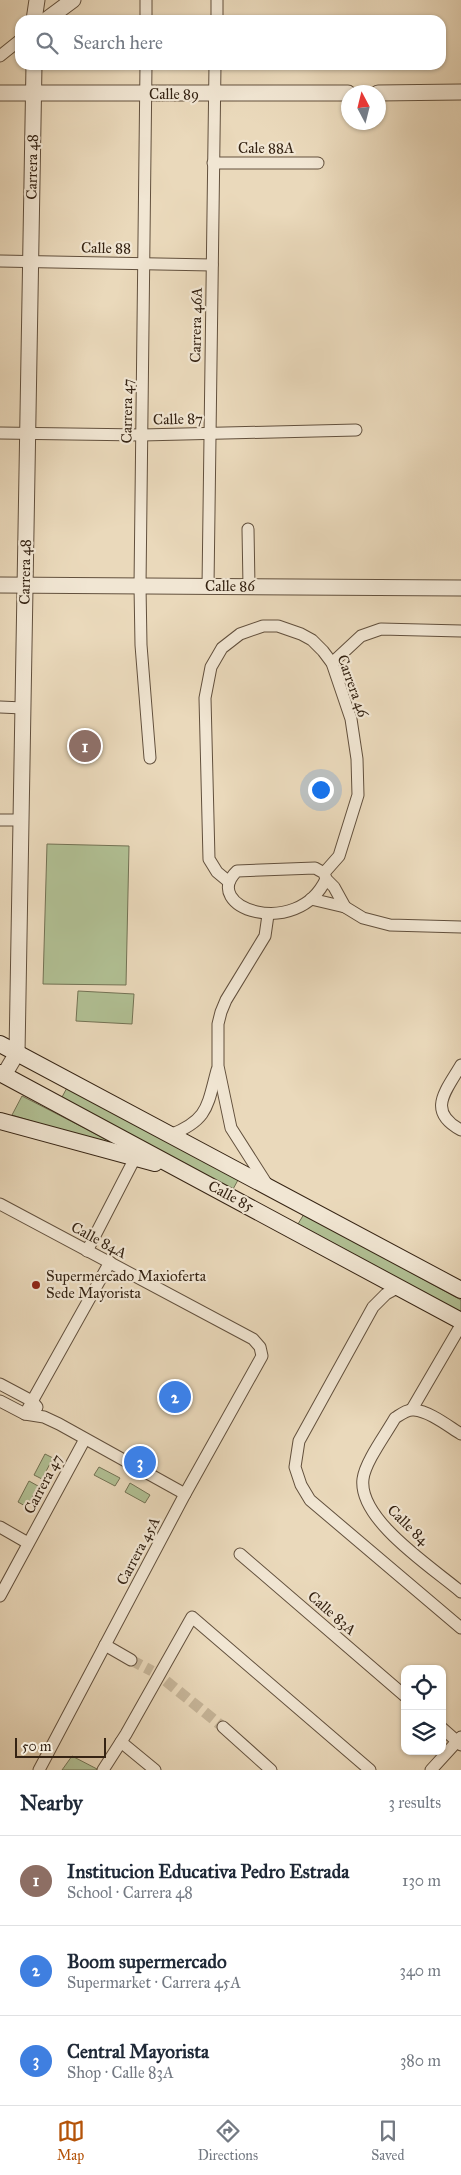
<!DOCTYPE html>
<html lang="en">
<head>
<meta charset="utf-8">
<style>
  :root { --surface:#fff; --page:#f2f2f3; --text:#1f2937; --muted:#747a83; --line:#e0e1e3; --accent:#b45309 }
  body { margin:0; font-family:"IM FELL Great Primer",serif; background:var(--page); color:var(--text) }
  .controls { position:absolute; right:15px; bottom:15px; display:grid; overflow:hidden; border-radius:10px; box-shadow:0 1px 4px #0004 }
  .controls button { width:45px; height:45px; display:grid; place-items:center; padding:0; border:0; border-bottom:1px solid var(--line); background:var(--surface); color:var(--text); font:25px sans-serif }
  .compass { position:absolute; left:341px; top:85px; width:45px; height:45px; border-radius:50%; background:var(--surface); box-shadow:0 1px 4px #0004; rotate:353deg }
  .scale { position:absolute; left:15px; bottom:12px; width:91px; box-sizing:border-box; padding-left:5px; border:2px solid #352313; border-top:0; font-size:14px; line-height:18px; white-space:nowrap; color:#352313; -webkit-text-stroke:4px #f1e6d3; paint-order:stroke }
  .you { position:absolute; left:320px; top:789px; width:18px; height:18px; margin:-12px; border:4px solid #fff; border-radius:50%; background:#1a73e8; box-shadow:0 0 0 8px #1a73e833 }
  .badge { display:grid; place-items:center; width:32px; height:32px; border-radius:50%; background:var(--accent); color:#fff; font-size:16px; font-weight:700 }
  .pin { position:absolute; translate:-50% -50%; border:2px solid #fff; box-shadow:0 1px 5px #0006 }
  .list { margin:0; padding:0; list-style:none }
  h2 { display:flex; justify-content:space-between; align-items:center; height:65px; margin:0; padding:0 20px; font-size:21px }
  h2 small { font-size:16px; font-weight:400; color:var(--muted) }
  .list li { display:grid; grid-template-columns:32px 1fr auto; gap:15px; align-items:center; box-sizing:border-box; height:90px; padding:0 20px; border-top:1px solid var(--line) }
  .list b { display:block; font-size:19px; white-space:nowrap }
  .list p { margin:0; font-size:16px; white-space:nowrap; color:var(--muted) }
  .list em { font-size:16px; font-style:normal; color:var(--muted) }
  .icon { flex:none; width:28px; height:28px; fill:none; stroke:currentColor; stroke-width:2; stroke-linecap:round; stroke-linejoin:round }
  .map { position:relative; flex:none; width:461px; height:1770px; overflow:hidden }
  .search { position:absolute; background:var(--surface); box-shadow:0 1px 4px #0004; left:15px; right:15px; top:15px; height:55px; display:flex; align-items:center; gap:12px; box-sizing:border-box; padding:0 18px; border-radius:15px; color:var(--muted); font-size:19px }
  .sheet { height:335px; background:var(--surface) }
  nav { display:flex; justify-content:space-around; align-items:center; box-sizing:border-box; height:70px; border-top:1px solid var(--line); background:var(--surface); font-size:14px; color:var(--muted) }
  nav a { display:grid; justify-items:center; gap:2px }
  nav .on { color:var(--accent) }
  .map>svg:first-child { display:block }
</style>
</head>
<body>
<div class="map">
<svg width="461" height="1770" viewBox="0 0 461 1770">
  <rect width="100%" height="100%" fill="#ead9bb"/>
  <filter id="stains"><feTurbulence type="fractalNoise" baseFrequency=".004" numOctaves="4"/><feColorMatrix values="0 0 0 0 .2 0 0 0 0 .09 0 0 0 0 .02 0 0 0 .5 -.17"/></filter>
  <radialGradient id="worn" r=".72"><stop offset=".6" stop-color="#630" stop-opacity="0"/><stop offset="1" stop-color="#630" stop-opacity=".3"/></radialGradient>
  <g fill="#b1c094" stroke="#737254">
    <path d="M 47,844 L 129,846 L 126,985 L 43,984 Z"/>
    <path d="M 78,991 L 134,994 L 132,1024 L 76,1021 Z"/>
    <path d="M 68,1086 L 238,1180 L 232,1191 L 62,1097 Z"/>
    <path d="M 22,1096 L 131,1152 L 12,1115 Z"/>
    <path d="M 304,1214 L 461,1300 L 461,1312 L 298,1224 Z"/>
    <path d="M 45,1454 L 53,1458 L 42,1479 L 34,1475 Z"/>
    <path d="M 99,1467 L 120,1478 L 115,1486 L 94,1475 Z"/>
    <path d="M 29,1481 L 38,1486 L 27,1507 L 18,1502 Z"/>
    <path d="M 130,1483 L 150,1495 L 145,1503 L 125,1492 Z"/>
    <path d="M 72,1756 L 97,1769 L 97,1770 L 62,1770 Z"/>
  </g>
  <g fill="none" stroke-linecap="round" stroke-linejoin="round">
    <g stroke="#c6b599" stroke-width="11" stroke-dasharray="11 5.5" stroke-linecap="butt">
      <path d="M 131,1660 L 152,1671"/>
      <path d="M 166,1681 L 223,1727"/>
    </g>
    <g stroke="#62503d" stroke-width="13">
      <g id="minor">
        <path d="M 146,20 L 146,0"/>
        <path d="M 217,20 L 217,0"/>
        <path d="M 0,56 L 20,40"/>
        <path d="M 146,65 L 140,586 L 141,645 L 150,758"/>
        <path d="M 213,163 L 318,163"/>
        <path d="M 0,261 L 212,265"/>
        <path d="M 0,433 L 142,435 L 356,430"/>
        <path d="M 248,529 L 249,586"/>
        <path d="M 208,586 L 215,65"/>
        <path d="M 332,663 L 361,636 L 381,629 L 461,631"/>
        <path d="M 0,707 L 23,708"/>
        <path d="M 0,820 L 21,820"/>
        <path d="M 315,868 L 324,873 L 326,879 C 297,941 199,907 237,871 Z"/>
        <path d="M 326,879 L 334,887 L 345,907"/>
        <path d="M 229,882 L 217,872 L 209,859 L 205,698 L 211,667 L 222,648 L 240,634 L 263,626 L 278,626 L 301,634 L 312,640 L 323,651 L 332,663 L 351,719 L 357,759 L 358,795 L 339,856 L 324,873"/>
        <path d="M 311,899 L 345,907 L 363,918 L 390,925 L 461,927"/>
        <path d="M 461,1065 C 446,1091 426,1111 461,1130"/>
        <path d="M 170,1135 C 208,1120 207,1107 217,1070"/>
        <path d="M 268,1186 L 231,1128 L 218,1066 L 218,1024 L 221,1012 L 226,1000 L 265,936 L 268,915"/>
        <path d="M 0,1204 L 253,1339 L 260,1347 L 262,1356 L 185,1494 L 39,1770"/>
        <path d="M 87,1251 L 135,1158"/>
        <path d="M 399,1287 L 386,1294 L 373,1307 L 299,1441 L 295,1467 L 301,1485 L 310,1500 L 461,1628"/>
        <path d="M 0,1384 L 32,1401 L 37,1407"/>
        <path d="M 0,1401 L 25,1414 L 44,1417 L 59,1424 L 185,1494"/>
        <path d="M 412,1409 L 461,1325"/>
        <path d="M 25,1414 L 110,1262"/>
        <path d="M 461,1434 C 448,1426 429,1411 414,1410 C 407,1409 400,1415 395,1418 C 386,1434 365,1462 363,1479 C 358,1520 433,1568 461,1592"/>
        <path d="M 0,1527 L 28,1543"/>
        <path d="M 240,1554 L 405,1696"/>
        <path d="M 0,1596 L 85,1439"/>
        <path d="M 105,1645 L 131,1660"/>
        <path d="M 223,1727 L 271,1770"/>
        <path d="M 442,1728 L 461,1745"/>
        <path d="M 121,1742 L 155,1770"/>
        <path d="M 103,1770 L 126,1734 L 192,1617 L 370,1770"/>
        <path d="M 431,1770 L 461,1737"/>
      </g>
    </g>
    <g stroke="#62503d" stroke-width="17">
      <g id="tertiary">
        <path d="M 34,20 L 37,0"/>
        <path d="M 46,20 L 73,0"/>
        <path d="M 0,93 L 348,93"/>
        <path d="M 378,93 L 461,92"/>
        <path d="M 0,585 L 461,588"/>
        <path d="M 4,1075 L 17,1053 L 34,65"/>
      </g>
    </g>
    <g stroke="#352313" stroke-width="18">
      <g id="secondary">
        <path d="M 0,1044 L 461,1290"/>
        <path d="M 0,1073 L 461,1321"/>
        <path d="M 0,1121 L 155,1163"/>
      </g>
    </g>
    <use href="#minor" stroke="#f1e6d3" stroke-width="11"/>
    <use href="#tertiary" stroke="#f1e6d3" stroke-width="15"/>
    <use href="#secondary" stroke="#f1e6d3" stroke-width="16"/>
  </g>
  <circle fill="#8f2418" stroke="#f1e6d3" stroke-width="2" cx="36" cy="1285" r="5"/>
  <g text-anchor="middle" dominant-baseline="central" stroke-width="4.5" stroke-linejoin="round" paint-order="stroke">
    <g font-size="15" fill="#352313" stroke="#f1e6d3">
      <text x="174" y="94">Calle 89</text>
      <text x="266" y="148">Cale 88A</text>
      <text transform="translate(32 167) rotate(-89)">Carrera 48</text>
      <text transform="translate(106 248) rotate(1)">Calle 88</text>
      <text transform="translate(196 325) rotate(-89)">Carrera 46A</text>
      <text transform="translate(127 411) rotate(-89)">Carrera 47</text>
      <text transform="translate(178 419) rotate(-1)">Calle 87</text>
      <text transform="translate(25 572) rotate(-89)">Carrera 48</text>
      <text x="230" y="586">Calle 86</text>
      <text transform="translate(353 686) rotate(70)">Carrera 46</text>
      <text transform="translate(231 1196) rotate(28)">Calle 85</text>
      <text transform="translate(99 1240) rotate(28)">Calle 84A</text>
      <text transform="translate(43 1484) rotate(-62)">Carrera 47</text>
      <text transform="translate(408 1525) rotate(44)">Calle 84</text>
      <text transform="translate(138 1551) rotate(-62)">Carrera 45A</text>
      <text transform="translate(332 1613) rotate(41)">Calle 83A</text>
    </g>
    <g font-size="15" fill="#352313" stroke="#f1e6d3" text-anchor="start">
      <text x="46" y="1276">Supermercado Maxioferta<tspan x="46" dy="17">Sede Mayorista</tspan></text>
    </g>
  </g>
  <rect width="100%" height="100%" filter="url(#stains)"/>
  <rect width="100%" height="100%" fill="url(#worn)"/>
</svg>
<div class="controls">
<button><svg class="icon" aria-label="locate" viewBox="0 0 24 24"><circle cx="12" cy="12" r="6"/><path d="M12 2v4M12 18v4M2 12h4M18 12h4"/></svg></button>
<button><svg class="icon" aria-label="layers" viewBox="0 0 24 24"><path d="M12 4l9 5-9 5-9-5zM3 14l9 5 9-5"/></svg></button>
</div>
<svg class="compass" viewBox="-18 -18 36 36"><path d="M0-13l5 13h-10z" fill="#e53935"/><path d="M0 13l5-13h-10z" fill="#747a83"/></svg>
<div class="scale">50 m</div>
<div class="you"></div>
<div class="pin badge" style="left:85px;top:746px;background:#8d6e63">1</div>
<div class="pin badge" style="left:175px;top:1397px;background:#3f7fe0">2</div>
<div class="pin badge" style="left:140px;top:1462px;background:#3f7fe0">3</div>
<div class="search"><svg class="icon" aria-label="search" viewBox="0 0 24 24"><circle cx="10" cy="10" r="6"/><path d="M15 15l6 6"/></svg>Search here</div>
</div>
<section class="sheet">
<h2>Nearby<small>3 results</small></h2>
<ul class="list">
<li><span class="badge" style="background:#8d6e63">1</span><div><b>Institucion Educativa Pedro Estrada</b><p>School · Carrera 48</p></div><em>130 m</em></li>
<li><span class="badge" style="background:#3f7fe0">2</span><div><b>Boom supermercado</b><p>Supermarket · Carrera 45A</p></div><em>340 m</em></li>
<li><span class="badge" style="background:#3f7fe0">3</span><div><b>Central Mayorista</b><p>Shop · Calle 83A</p></div><em>380 m</em></li>
</ul>
</section>
<nav>
<a class="on"><svg class="icon" aria-label="map" viewBox="0 0 24 24"><path d="M3 6l6-2 6 2 6-2v14l-6 2-6-2-6 2zM9 4v14M15 6v14"/></svg>Map</a>
<a><svg class="icon" aria-label="directions" viewBox="0 0 24 24"><path d="M12 3l9 9-9 9-9-9zM9 14v-3h6M13 9l2 2-2 2"/></svg>Directions</a>
<a><svg class="icon" aria-label="saved" viewBox="0 0 24 24"><path d="M7 4h10v16l-5-4-5 4z"/></svg>Saved</a>
</nav>
</body>
</html>
